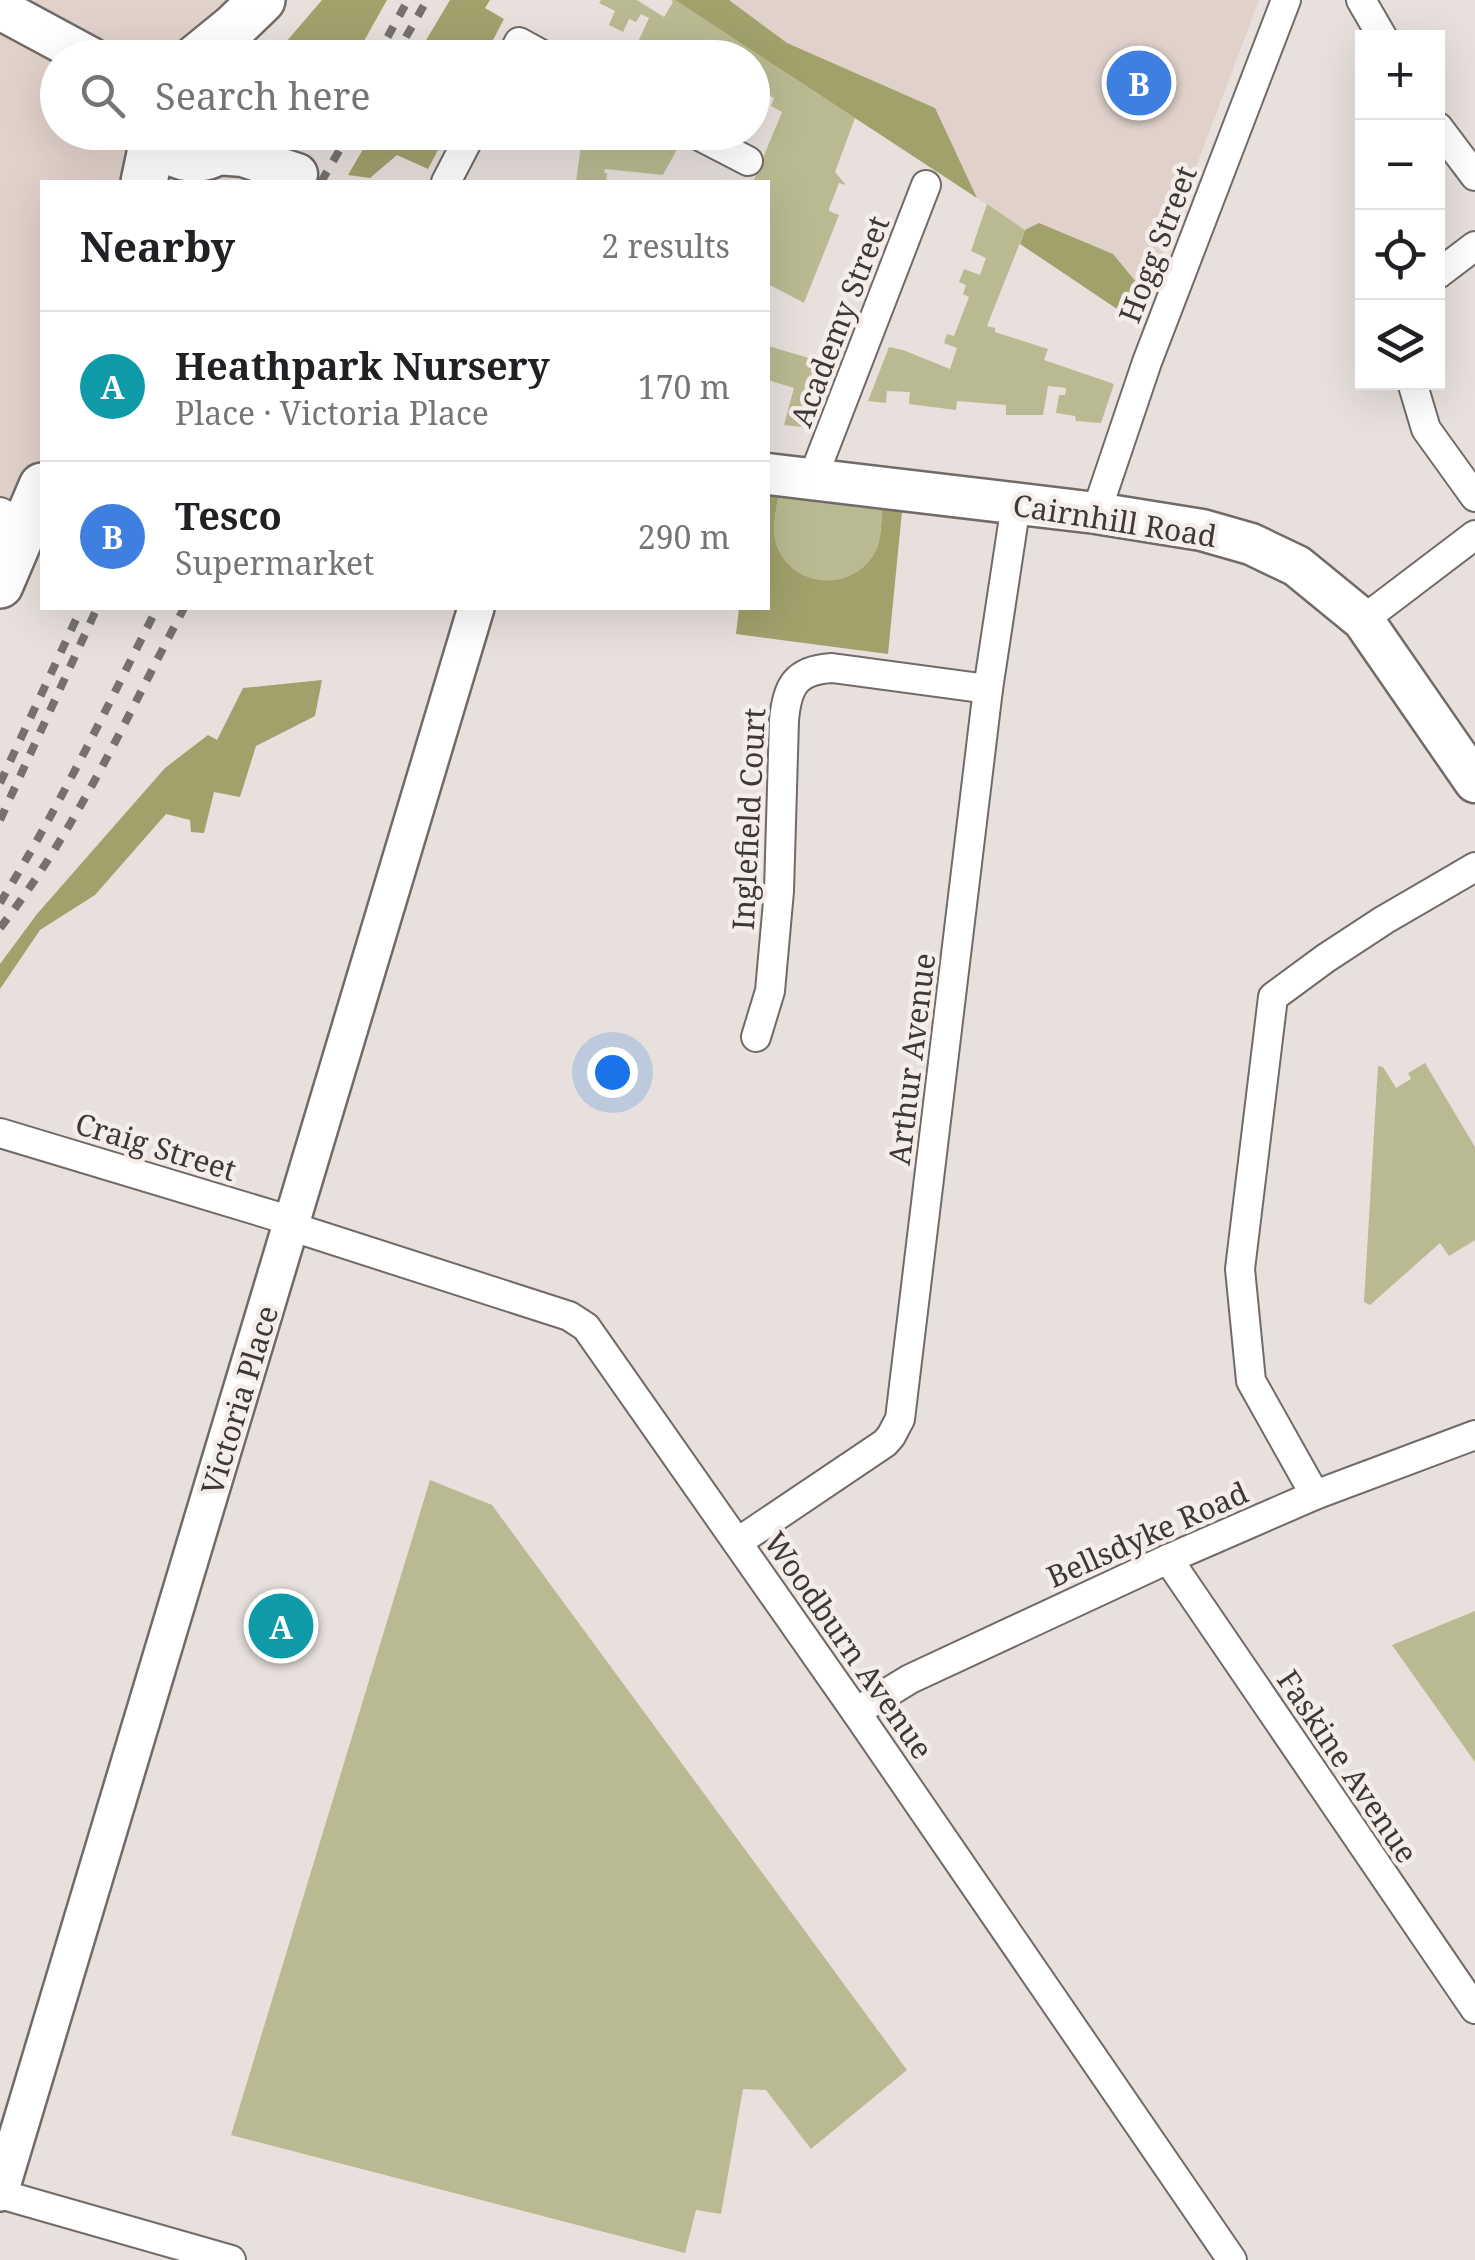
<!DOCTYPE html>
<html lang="en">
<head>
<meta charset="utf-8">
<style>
  :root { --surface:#fff; --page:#f6f6f6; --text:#202124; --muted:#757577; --line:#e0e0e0; --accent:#388086 }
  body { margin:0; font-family:"Noto Serif",serif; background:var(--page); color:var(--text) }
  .controls { position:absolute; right:30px; top:30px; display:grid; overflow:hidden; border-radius:0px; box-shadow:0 10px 40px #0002 }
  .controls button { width:90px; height:90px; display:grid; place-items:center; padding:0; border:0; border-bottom:2px solid var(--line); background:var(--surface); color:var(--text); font:50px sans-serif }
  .you { position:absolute; left:612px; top:1072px; width:35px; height:35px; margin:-25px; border:8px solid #fff; border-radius:50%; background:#1a73e8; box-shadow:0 0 0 15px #1a73e833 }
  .badge { display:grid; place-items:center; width:65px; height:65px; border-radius:50%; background:var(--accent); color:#fff; font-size:32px; font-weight:700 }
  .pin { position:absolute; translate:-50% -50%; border:5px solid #fff; box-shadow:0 2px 10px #0006 }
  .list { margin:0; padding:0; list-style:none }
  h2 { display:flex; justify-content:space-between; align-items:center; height:130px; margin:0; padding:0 40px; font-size:42px }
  h2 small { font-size:32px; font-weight:400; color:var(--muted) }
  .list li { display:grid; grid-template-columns:65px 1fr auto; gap:30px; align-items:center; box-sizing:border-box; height:150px; padding:0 40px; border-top:2px solid var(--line) }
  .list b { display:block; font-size:38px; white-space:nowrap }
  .list p { margin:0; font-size:32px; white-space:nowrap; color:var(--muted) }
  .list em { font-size:32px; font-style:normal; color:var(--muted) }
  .icon { flex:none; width:55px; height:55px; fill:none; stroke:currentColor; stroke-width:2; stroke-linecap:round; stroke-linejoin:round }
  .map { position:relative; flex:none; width:1475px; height:2260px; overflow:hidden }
  .search { position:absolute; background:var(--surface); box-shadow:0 10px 40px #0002; left:40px; top:40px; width:730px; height:110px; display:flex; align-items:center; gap:25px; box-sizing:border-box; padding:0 35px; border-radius:55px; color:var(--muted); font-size:38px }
  .panel { position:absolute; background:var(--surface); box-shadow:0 10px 40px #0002; left:40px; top:180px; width:730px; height:430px; border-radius:0px }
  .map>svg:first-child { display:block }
</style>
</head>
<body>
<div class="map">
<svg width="1475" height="2260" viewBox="0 0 1475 2260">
  <rect width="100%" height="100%" fill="#e7e0dc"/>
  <g fill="#e0d1ca">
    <path d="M 0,0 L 262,0 L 196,57 L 58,58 L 58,132 L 150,133 L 144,182 L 42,182 L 42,484 L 0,583 Z"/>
    <path d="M 675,0 L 1259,0 L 1143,307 Z"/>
  </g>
  <g fill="#b9ba91">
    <path d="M 601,0 L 637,0 L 664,17 L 673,2 L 671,0 L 675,0 L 855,118 L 835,172 L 846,185 L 839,183 L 829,209 L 829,211 L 839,215 L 804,303 L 768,284 L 768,182 L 753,182 L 782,112 L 771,106 L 774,98 L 761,91 L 757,99 L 753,97 L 752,58 L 689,57 L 682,54 L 680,57 L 666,57 L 638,42 L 649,18 L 641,14 L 636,22 L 629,19 L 623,32 L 609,25 L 615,11 L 599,3 Z"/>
    <path d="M 588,133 L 663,133 L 681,142 L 663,175 L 605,169 L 604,173 L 607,173 L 606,182 L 576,182 L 581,146 Z"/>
    <path d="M 987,204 L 1025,230 L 987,326 L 995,328 L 995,332 L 1048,349 L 1044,360 L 1114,384 L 1101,423 L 1076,421 L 1075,416 L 1056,413 L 1059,395 L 1065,395 L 1066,388 L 1048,386 L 1043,415 L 1006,415 L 1006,405 L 957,401 L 956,410 L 909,404 L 910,392 L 887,391 L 886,403 L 868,401 L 889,347 L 903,350 L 950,369 L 957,348 L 944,343 L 947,334 L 954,336 L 969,297 L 963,294 L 966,285 L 959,282 L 964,269 L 980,275 L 986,258 L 971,251 Z"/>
    <path d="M 768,346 L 826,363 L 801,427 L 784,425 L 794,388 L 768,380 Z"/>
    <path d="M 778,497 L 882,508 C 881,524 882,540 874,554 C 851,593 790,588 776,543 C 772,528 776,512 778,497 Z"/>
    <path d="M 1425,1063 L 1475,1147 L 1475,1240 L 1449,1256 L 1440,1243 L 1370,1305 L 1364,1302 L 1378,1066 L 1383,1067 L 1396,1088 L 1411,1079 L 1408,1073 Z"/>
    <path d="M 430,1480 L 492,1505 L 907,2070 L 811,2149 L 766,2090 L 743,2089 L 721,2214 L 696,2210 L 685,2253 L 231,2135 Z"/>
    <path d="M 1475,1611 L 1475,1762 L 1392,1645 Z"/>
  </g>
  <g fill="#a1a16c">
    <path d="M 322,0 L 387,0 L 355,57 L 284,57 L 286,42 Z"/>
    <path d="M 450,0 L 490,0 L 485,8 L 504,19 L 484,57 L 416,57 Z"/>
    <path d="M 675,0 L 729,0 L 787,43 L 935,108 L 977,198 Z"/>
    <path d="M 373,132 L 447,132 L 447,133 L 428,169 L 397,155 L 370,178 L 348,175 Z"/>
    <path d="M 1039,223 L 1113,254 L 1141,288 L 1143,307 L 1135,321 L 1020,244 L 1025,230 Z"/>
    <path d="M 768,496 L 778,497 C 776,512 772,528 776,543 C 790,588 851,593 874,554 C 882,540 881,524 882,508 L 902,511 L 888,654 L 736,634 L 739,608 L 768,608 Z"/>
    <path d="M 322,680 L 315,716 L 256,746 L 240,797 L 214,792 L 204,833 L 191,832 L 190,820 L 166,814 L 95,895 L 40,930 L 0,989 L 0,964 L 37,914 L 165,768 L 208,735 L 217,740 L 243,688 Z"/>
  </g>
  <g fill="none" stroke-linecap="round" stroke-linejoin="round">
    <g stroke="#716b68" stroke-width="32">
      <g id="minor">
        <path d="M 1361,0 L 1383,38"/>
        <path d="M 511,58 L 519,42 L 548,58"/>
        <path d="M 1438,127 L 1475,176"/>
        <path d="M 692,132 L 748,161"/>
        <path d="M 446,182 L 472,132"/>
        <path d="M 1438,274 L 1475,246"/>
        <path d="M 1412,382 L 1426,429 L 1475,497"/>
        <path d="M 812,480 L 926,185"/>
        <path d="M 0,512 L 27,526"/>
        <path d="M 1096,513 L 1147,362 L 1286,0"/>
        <path d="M 1363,620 L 1475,535"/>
        <path d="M 756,1037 L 770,991 L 779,891 L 784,720 C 787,687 795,670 832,668 L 988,689"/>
        <path d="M 0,1133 L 282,1218 L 305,1231 L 569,1316 L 586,1327 L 856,1712 L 1232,2260"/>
        <path d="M 1315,1495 L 1251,1381 L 1240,1269 L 1273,997 L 1326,958 L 1384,920 L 1475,867"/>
        <path d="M 738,1542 L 885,1443 L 891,1436 L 900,1419 L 988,689 L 1016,504"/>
        <path d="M 1168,1559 L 1475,2009"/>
        <path d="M 856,1712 L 910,1679 L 1168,1559 L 1315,1495 L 1475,1435"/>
        <path d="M 0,2194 L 231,2260"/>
      </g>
    </g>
    <g stroke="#716b68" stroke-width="40">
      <path id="tertiary" d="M 0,2193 L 476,608"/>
    </g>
    <g stroke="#716b68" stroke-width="45">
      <g id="secondary">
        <path d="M 0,9 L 91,58"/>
        <path d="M 217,154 L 243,156 L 297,174"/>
        <path d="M 768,474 L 1096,513 L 1202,530 L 1251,544 L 1297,566 L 1363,620 L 1475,782"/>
      </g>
    </g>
    <g stroke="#716b68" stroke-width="50">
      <g id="primary">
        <path d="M 196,58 L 234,27 L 262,0"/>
        <path d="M 155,132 C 175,170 217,164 239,132"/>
        <path d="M 144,182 L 150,154 L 150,132"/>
        <path d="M 0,585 L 42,486"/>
      </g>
    </g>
    <use href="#minor" stroke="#fff" stroke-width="28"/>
    <use href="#tertiary" stroke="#fff" stroke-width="35"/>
    <use href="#secondary" stroke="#fff" stroke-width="40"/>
    <use href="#primary" stroke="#fff" stroke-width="45"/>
    <g stroke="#76716f" stroke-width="8" stroke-dasharray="12 12" stroke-linecap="butt">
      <path d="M 376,58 L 408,0"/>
      <path d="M 394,58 L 427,0"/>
      <path d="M 321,182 L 350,132"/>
      <path d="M 0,783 L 80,611"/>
      <path d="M 0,820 L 97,608"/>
      <path d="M 0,903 C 59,808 107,707 157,608"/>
      <path d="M 0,928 C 76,831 127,716 184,608"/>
    </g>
  </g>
  <g text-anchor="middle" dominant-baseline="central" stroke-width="9" stroke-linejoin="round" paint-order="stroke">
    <g font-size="30" fill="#3c3937" stroke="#f5edea">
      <text transform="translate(1157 244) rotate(-69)">Hogg Street</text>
      <text transform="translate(839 321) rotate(-69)">Academy Street</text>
      <text transform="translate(1115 520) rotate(9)">Cairnhill Road</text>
      <text transform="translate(748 819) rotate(-87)">Inglefield Court</text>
      <text transform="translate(911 1059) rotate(-83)">Arthur Avenue</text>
      <text transform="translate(156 1146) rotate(17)">Craig Street</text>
      <text transform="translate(239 1400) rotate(-73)">Victoria Place</text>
      <text transform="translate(1147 1534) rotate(-24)">Bellsdyke Road</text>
      <text transform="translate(849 1645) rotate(55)">Woodburn Avenue</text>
      <text transform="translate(1348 1766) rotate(56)">Faskine Avenue</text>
    </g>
  </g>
</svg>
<div class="controls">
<button>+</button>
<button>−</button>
<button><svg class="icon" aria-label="locate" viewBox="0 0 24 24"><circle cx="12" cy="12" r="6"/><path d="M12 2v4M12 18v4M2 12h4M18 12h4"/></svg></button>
<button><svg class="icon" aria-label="layers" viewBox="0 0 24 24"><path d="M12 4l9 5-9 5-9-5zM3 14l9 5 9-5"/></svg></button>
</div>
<div class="you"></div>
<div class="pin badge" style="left:281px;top:1626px;background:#0f9aa8">A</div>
<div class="pin badge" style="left:1139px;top:83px;background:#3f7fe0">B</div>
<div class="search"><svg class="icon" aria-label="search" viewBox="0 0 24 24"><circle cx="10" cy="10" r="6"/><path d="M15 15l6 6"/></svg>Search here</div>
<section class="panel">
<h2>Nearby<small>2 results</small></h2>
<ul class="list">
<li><span class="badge" style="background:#0f9aa8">A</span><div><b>Heathpark Nursery</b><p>Place · Victoria Place</p></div><em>170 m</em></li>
<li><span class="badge" style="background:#3f7fe0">B</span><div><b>Tesco</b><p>Supermarket</p></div><em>290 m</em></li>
</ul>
</section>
</div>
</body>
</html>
